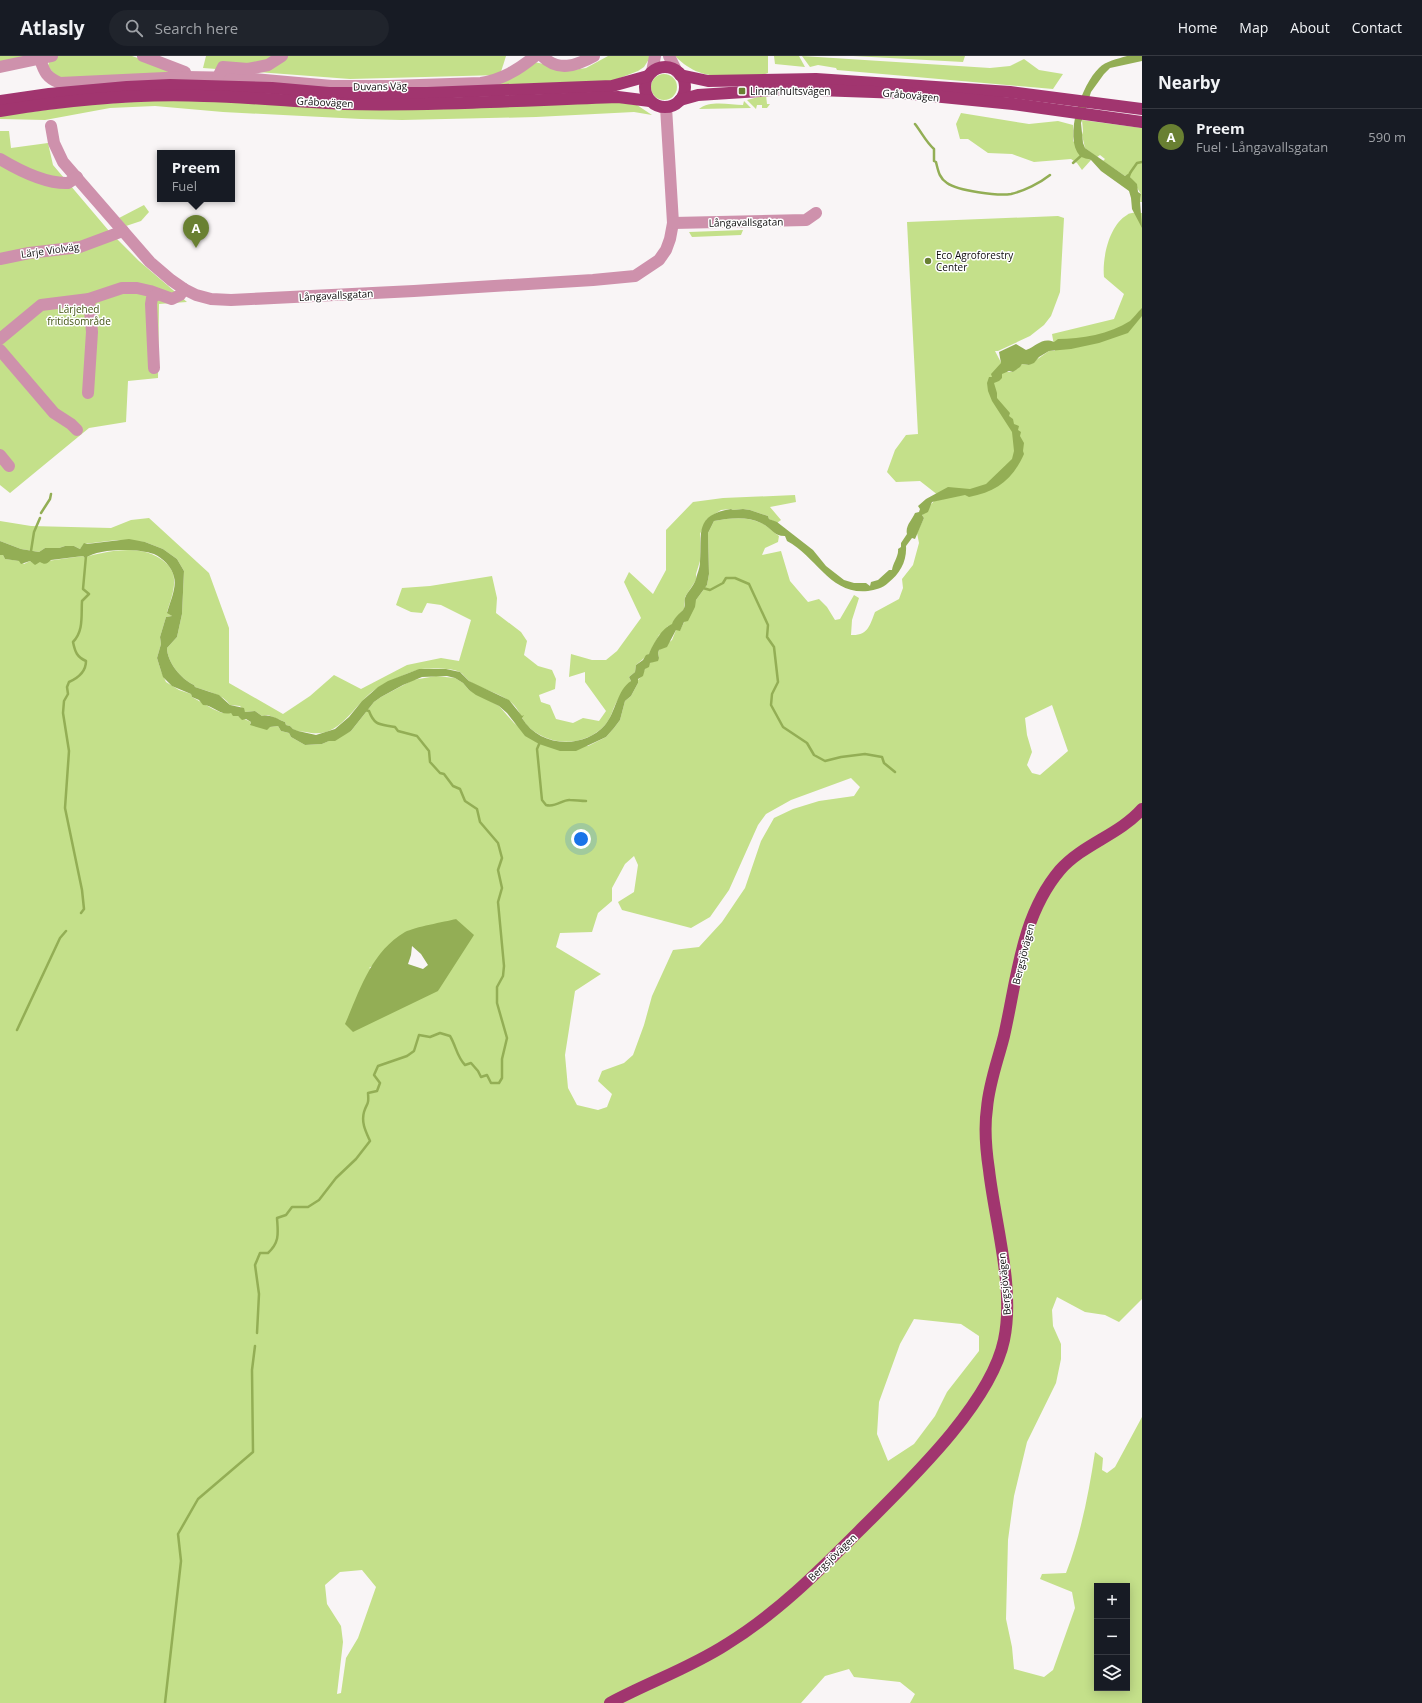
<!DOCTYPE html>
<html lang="en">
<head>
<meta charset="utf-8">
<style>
  :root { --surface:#171b24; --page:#20242c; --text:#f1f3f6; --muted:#9ea1a6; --line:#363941; --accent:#698032 }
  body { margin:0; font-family:"Open Sans",sans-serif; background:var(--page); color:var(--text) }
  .controls { position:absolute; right:12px; bottom:12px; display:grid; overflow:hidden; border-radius:0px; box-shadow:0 2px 10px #0003 }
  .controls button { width:36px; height:36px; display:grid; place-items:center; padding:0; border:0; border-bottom:1px solid var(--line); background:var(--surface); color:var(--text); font:20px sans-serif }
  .you { position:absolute; left:581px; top:783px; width:14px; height:14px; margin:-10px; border:3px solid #fff; border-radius:50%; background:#1a73e8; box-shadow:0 0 0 6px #1a73e833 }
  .badge { display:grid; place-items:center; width:26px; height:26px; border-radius:50%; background:var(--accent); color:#fff; font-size:13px; font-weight:700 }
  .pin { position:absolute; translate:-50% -33px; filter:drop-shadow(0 1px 2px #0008) }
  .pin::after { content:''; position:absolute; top:21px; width:14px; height:12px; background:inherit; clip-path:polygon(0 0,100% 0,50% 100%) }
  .popup { position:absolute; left:157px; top:94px; width:78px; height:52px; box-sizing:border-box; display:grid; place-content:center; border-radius:0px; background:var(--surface); filter:drop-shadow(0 1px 3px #0005); font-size:13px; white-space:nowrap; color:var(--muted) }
  .popup b { font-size:15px; color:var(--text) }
  .popup::after { content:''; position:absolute; left:50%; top:100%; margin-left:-8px; border:8px solid transparent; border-top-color:var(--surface) }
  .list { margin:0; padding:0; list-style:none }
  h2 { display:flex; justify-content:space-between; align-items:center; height:52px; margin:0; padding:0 16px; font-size:17px }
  h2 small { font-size:13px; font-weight:400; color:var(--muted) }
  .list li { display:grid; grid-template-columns:26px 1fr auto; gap:12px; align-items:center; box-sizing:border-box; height:56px; padding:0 16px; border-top:1px solid var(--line) }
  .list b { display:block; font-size:15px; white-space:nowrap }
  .list p { margin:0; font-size:13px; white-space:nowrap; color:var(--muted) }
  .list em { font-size:13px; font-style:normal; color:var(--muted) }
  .icon { flex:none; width:22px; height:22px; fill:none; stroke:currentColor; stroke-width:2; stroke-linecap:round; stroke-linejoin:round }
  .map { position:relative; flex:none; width:1142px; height:1647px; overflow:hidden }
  header { display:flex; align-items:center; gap:24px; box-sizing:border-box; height:56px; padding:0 20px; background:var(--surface); border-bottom:1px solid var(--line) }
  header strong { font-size:19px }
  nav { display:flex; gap:22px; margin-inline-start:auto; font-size:14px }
  .search { width:280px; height:36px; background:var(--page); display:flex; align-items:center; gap:10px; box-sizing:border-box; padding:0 14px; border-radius:22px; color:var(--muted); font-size:15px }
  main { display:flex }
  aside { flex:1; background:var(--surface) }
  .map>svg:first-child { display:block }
</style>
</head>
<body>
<header>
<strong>Atlasly</strong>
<div class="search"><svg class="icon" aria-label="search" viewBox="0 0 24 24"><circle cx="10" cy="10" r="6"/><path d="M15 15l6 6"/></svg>Search here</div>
<nav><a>Home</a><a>Map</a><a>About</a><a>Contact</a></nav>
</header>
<main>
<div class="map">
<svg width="1142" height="1647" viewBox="0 0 1142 1647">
  <rect width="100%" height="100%" fill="#f9f5f6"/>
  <g fill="#c4e08a" fill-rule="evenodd">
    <path d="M 0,0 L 132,0 L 179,16 L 58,23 L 48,10 L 49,6 L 0,14 Z"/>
    <path d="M 206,0 L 506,0 L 500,19 L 350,23 L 203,12 Z"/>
    <path d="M 608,0 L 651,0 L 644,11 L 638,15 L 612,25 L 497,29 L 534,6 L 573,14 L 586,12 Z"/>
    <path d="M 675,0 L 768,0 L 768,17 C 761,20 752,19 744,19 C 715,21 697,22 675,0 Z"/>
    <path d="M 774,0 L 799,0 L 805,11 L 775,8 Z"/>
    <path d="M 802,0 L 990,12 L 1010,10 L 1024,3 L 1039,14 L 1063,18 L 1053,33 L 837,14 L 836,12 L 818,9 L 810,11 Z"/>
    <path d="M 853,0 L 965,0 L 963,6 Z"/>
    <circle cx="664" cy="31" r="13"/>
    <path d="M 766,39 L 767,48 L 770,48 L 767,52 L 762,52 L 762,49 L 757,49 L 756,53 L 747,44 Z"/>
    <path d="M 148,45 L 606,45 L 637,49 L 652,59 L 634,56 L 536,61 L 402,64 L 361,63 L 223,56 L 155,50 L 110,52 L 45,64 L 0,63 L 0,60 L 83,49 Z"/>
    <path d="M 744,45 L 751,52 L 699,53 C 710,44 730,49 743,49 Z"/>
    <path d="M 961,57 L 1029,68 L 1058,65 L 1073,69 L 1073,85 L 1088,103 L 1091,104 L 1082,114 L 1077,107 L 1071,103 L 1034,106 L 1012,98 L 988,97 L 968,83 L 960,83 L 956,68 Z"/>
    <path d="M 1082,64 L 1142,72 L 1142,146 L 1140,146 L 1141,138 L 1130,121 L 1130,118 L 1125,120 L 1103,105 L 1105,103 L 1100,99 L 1097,101 L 1085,92 L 1082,79 L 1083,75 Z"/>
    <path d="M 0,75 L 9,75 L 11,92 L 48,87 L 53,109 L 109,175 L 139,205 L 187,246 L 159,248 L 158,322 L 128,325 L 126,366 L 89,372 L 10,437 L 0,429 Z"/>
    <path d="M 144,149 L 149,156 L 141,165 L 126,170 L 119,162 Z"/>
    <path d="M 1142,157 L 1142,1243 L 1119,1266 L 1105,1259 L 1085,1256 L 1057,1241 L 1052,1254 L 1053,1270 L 1061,1288 L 1061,1303 L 1056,1327 L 1027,1386 L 1014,1440 L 1008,1484 L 1006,1563 L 1012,1591 L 1014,1613 L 1044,1621 L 1053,1614 L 1075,1552 L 1072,1536 L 1040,1523 L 1042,1518 L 1066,1517 C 1081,1478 1089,1436 1095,1396 L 1103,1402 L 1102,1414 L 1107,1417 L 1115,1411 L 1142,1361 L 1142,1647 L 910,1647 L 915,1638 L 900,1626 L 854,1621 L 849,1613 L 825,1620 L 801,1647 L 0,1647 L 0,499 L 3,499 L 5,503 L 20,505 L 24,508 L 30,505 L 33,507 L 83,500 L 85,502 L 89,500 C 115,494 144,488 166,507 C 170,511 174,517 174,523 C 175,534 170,546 167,556 L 172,560 L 166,561 L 160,581 L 161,588 L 157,602 L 161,615 L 166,626 L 179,634 L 191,638 L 192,641 L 213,653 L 222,657 L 231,657 L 251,666 L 250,668 L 270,671 L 278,670 L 281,675 L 289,677 L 291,681 L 305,689 L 322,688 L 351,675 L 374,646 L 381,641 L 413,624 L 436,620 L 455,622 L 463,627 L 469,634 L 499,650 L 514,667 L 539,688 L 588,690 L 606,681 L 614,672 L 620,664 L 625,645 L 631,640 L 638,627 L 638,624 C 644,619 644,611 650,607 C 654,605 656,605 659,602 L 658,597 L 659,594 L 672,584 L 676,574 L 680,574 L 696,544 L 707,529 L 709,518 L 708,477 L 714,465 C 730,462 746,460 761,467 C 767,469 773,476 779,480 L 778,486 L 765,492 L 762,499 L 781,495 L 790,525 L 808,546 L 819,543 L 827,551 L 835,564 L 840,563 L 854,539 L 859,542 L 852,564 L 851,579 C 868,580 870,569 875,556 L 899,543 L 903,532 L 902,523 L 913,509 L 919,487 L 917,477 L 924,462 L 922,459 L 934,445 L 943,443 L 920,425 L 896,426 L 887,416 L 895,394 L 906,379 L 918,378 L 907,166 L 1058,160 L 1064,162 L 1060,236 L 1051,260 L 1044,269 L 1030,280 L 998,295 L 995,295 L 1006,316 L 1013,316 L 1022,308 L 1029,309 L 1049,295 L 1055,295 L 1052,278 L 1114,263 L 1124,238 L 1104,221 C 1102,203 1109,169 1127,159 C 1130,156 1138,157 1142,157 ZM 1052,649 L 1068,695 L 1040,719 L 1032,717 L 1027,709 L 1032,696 L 1027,679 L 1025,662 ZM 851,722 L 860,731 L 854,740 L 819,745 L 793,753 L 774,762 L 761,785 L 745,832 L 722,866 L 699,891 L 673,894 L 652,940 L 644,969 L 633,999 L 624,1007 L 602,1015 L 598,1025 L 612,1038 L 607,1051 L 598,1054 L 577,1049 L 568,1032 L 565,999 L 575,935 L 601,918 L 556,891 L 560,877 L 592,876 L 598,857 L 612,845 L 612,832 L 625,808 L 634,800 L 638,809 L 634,836 L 618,846 L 622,854 L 691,872 L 710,861 L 729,834 L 758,769 L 766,758 L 791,744 ZM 456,863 L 438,935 L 369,912 ZM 914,1263 L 961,1268 L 979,1280 L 979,1295 L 947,1336 L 935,1360 L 914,1388 L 888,1405 L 877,1378 L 879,1346 L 900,1288 ZM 362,1514 L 376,1531 L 358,1582 L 346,1602 L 341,1637 L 337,1638 L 343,1586 L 341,1570 L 327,1548 L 325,1529 L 340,1516 ZM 1097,1530 L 1127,1530 L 1127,1632 L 1097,1632 Z"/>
    <path d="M 743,174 L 741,179 L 692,181 L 689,176 Z"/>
    <path d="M 795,439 L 796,446 L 770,451 L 781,464 L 777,467 L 769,463 L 768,460 L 750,454 L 743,453 L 733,454 L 731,453 L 721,454 L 707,463 L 700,478 L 700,505 L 696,518 L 696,524 L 685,541 L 684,553 L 674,564 L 673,569 L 668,570 L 663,577 L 659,579 L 649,598 L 636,609 L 635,616 L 629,621 L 631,625 C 625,632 620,640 616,647 C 612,655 611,662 605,669 C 586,690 553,691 531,673 C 523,667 521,657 514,649 C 502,637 482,634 469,625 C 466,622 463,618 460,616 C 449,611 432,613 421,613 C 414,614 385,627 379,631 C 353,646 342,685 306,676 C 300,675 294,676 290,670 L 286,669 L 285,666 L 268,659 L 262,660 L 255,655 L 245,656 L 240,650 L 230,649 C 223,638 206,635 195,631 L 194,629 C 181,623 167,606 167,592 L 177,581 L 182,558 L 184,515 L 177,503 L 163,493 L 145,486 L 117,484 L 84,488 L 80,493 L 74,490 L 65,490 L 59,492 L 45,492 L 39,496 L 21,493 L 0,485 L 0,465 L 31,470 L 111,472 L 131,464 L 149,462 L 209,517 L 229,572 L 229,627 L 283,658 L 310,640 L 334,619 L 361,633 L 407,609 L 441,602 L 459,605 L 471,564 L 441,549 L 427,547 L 422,557 L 411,556 L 396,549 L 402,532 L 430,530 L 492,520 L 497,542 L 496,557 L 521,576 L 527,585 L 524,599 L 538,610 L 552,614 L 556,623 L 555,633 L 539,639 L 541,646 L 550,649 L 556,663 L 573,667 L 583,662 L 599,665 L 606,655 L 585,626 L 585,616 L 569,621 L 571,598 L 592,604 L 606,604 L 617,595 L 641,562 L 624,526 L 629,516 L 653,538 L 666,514 L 666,474 L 693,446 L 723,442 Z"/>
  </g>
  <g fill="#93ae55" fill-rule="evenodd">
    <path d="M 1127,0 L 1142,0 L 1142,5 L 1110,12 L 1104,18 L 1091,36 L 1081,67 L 1083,87 L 1085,92 L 1125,120 L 1132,115 L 1130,121 L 1137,128 L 1138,136 L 1141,138 L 1140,145 L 1142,172 L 1132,153 L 1131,142 L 1129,135 L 1101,115 L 1091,104 C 1087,102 1084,103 1080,100 C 1063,81 1082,28 1099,12 C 1106,5 1117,3 1127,0 Z"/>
    <path d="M 1142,252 L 1142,260 L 1128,277 L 1099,287 L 1071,293 L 1049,295 L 1039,301 L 1034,307 L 1029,309 L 1022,308 L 1020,311 L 1013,316 L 1009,315 L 1002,318 L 1002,322 L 999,325 L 994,327 L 997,337 L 997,342 L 1010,357 L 1009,360 L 1013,363 L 1014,368 L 1019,370 L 1018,374 L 1021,376 L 1020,380 L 1024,387 L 1023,395 L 1024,398 C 1013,423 997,436 969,441 L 965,439 L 932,446 L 928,456 L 922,459 L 924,462 L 915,483 L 912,482 L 906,490 C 907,505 900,518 888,527 C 883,532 875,534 868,535 C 830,539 817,501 787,485 L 785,480 C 773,480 771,471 761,467 C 747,460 730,462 714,465 L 708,477 L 709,518 L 707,529 L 696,544 L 695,551 L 688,565 L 684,566 L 680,575 L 676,574 L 667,591 L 659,594 L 658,597 L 659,602 L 658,605 L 650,607 L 649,611 L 645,613 L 643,620 L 638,623 L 638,627 L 631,640 L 625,645 L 620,664 L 614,672 L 606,681 L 576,695 L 560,695 L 539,688 L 525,680 L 507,657 L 499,650 L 476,639 L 469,634 L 463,627 L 455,622 L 447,620 L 422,621 L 403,629 L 381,641 L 374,646 L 351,675 L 335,685 L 329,685 L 322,688 L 305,689 L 291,681 L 289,677 L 281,675 L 278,670 L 270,671 L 267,674 L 250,669 L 251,666 L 246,663 L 242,664 L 238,660 L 233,660 L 231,657 C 220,660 213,649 203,649 L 199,644 L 192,641 L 191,638 L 172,630 L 163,621 L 161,615 L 157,602 L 161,588 L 160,581 L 166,561 L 172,560 L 167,557 C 170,546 177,531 174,521 C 172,511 163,502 154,498 C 138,492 99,492 85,502 L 83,500 L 51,504 C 47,508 45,509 40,506 L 35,509 L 30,505 L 21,508 L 19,505 L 5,503 L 3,499 L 0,499 L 0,485 L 21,493 L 39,496 L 45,492 L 59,492 L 65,490 L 74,490 L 80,493 L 84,487 L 87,488 L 129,483 L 145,486 L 163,493 L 177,503 L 184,515 L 182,558 L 177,581 L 167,592 C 167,606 181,623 194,629 L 195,631 L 219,639 L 230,649 L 244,652 L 245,656 L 255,655 L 262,660 C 271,658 277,663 285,666 L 286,669 L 290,670 L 293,673 L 298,675 L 316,679 L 335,673 L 349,661 L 362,645 L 378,631 L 388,625 L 419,613 L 446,613 L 460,616 L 469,625 L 509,644 L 522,660 L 524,659 L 522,662 C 539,691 583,694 605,669 C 616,656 617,634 631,625 L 629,621 L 635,616 L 636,609 L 643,604 L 646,599 L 649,598 C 653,588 662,572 672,568 C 674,562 679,558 683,554 C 686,550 684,546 685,542 C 687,536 694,530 696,523 C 697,518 700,512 700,506 C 702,477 694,459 731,453 L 733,454 L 743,453 L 750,454 L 768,460 L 769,463 L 777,466 L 813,494 L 826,510 L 844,524 L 854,527 L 866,527 L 870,530 L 871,526 L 878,524 L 889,514 L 892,514 C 893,507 899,500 898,493 L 901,491 L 901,487 L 907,478 C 905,470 912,464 915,457 L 919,456 L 920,453 L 918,450 L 926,443 L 948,431 L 970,433 L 986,428 L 1012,403 L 1014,395 L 1012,376 L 992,345 L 988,335 L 987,327 L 989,321 L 992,321 L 991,318 L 1001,307 L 999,296 L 1016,288 L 1026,294 C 1037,290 1042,281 1054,286 L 1058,283 C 1081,283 1110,278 1130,265 C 1134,261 1137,257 1142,252 Z"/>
    <path d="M 456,863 L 474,879 L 438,935 L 353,976 L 345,968 C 360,934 371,896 405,876 C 415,871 444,866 456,863 ZM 412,890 L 421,898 L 428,909 L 423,913 L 408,908 L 411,899 Z"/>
  </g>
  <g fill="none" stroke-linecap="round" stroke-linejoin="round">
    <g stroke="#93ae55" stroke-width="2.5">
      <path d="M 915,68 C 922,77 926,86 934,93 L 934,105 L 936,106 C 938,114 939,122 947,127 C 958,135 998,140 1011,138 C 1024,135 1040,127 1050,119"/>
      <path d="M 1073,107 L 1082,99"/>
      <path d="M 1130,117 L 1137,107 L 1142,106"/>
      <path d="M 41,457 L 50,443 L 51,438"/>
      <path d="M 31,495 L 34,476 L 40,462"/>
      <path d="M 703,532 L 710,534 L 723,527 L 726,522 L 735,522 L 749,528 L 768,569 L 767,581 L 774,591 L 778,626 L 772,638 L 771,649 L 783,671 L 807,687 L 814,699 L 825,705 L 841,701 L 865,698 L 882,701 L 884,707 L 895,716"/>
      <path d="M 540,686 L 537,693 L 542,744 L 546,749 C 556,752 563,743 570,744 C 575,744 581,745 586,745"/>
      <path d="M 81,857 L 84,853 L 82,834 L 65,752 L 69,695 L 63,657 L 64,645 L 68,638 L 67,631 L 69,626 C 78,622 86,615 86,605 C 77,601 75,596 73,586 C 84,575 81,559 82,545 L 89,538 L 83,533 L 86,500"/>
      <path d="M 17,974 L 60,882 L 66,875"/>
      <path d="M 257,1277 L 259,1238 L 255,1209 L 260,1197 L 268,1197 C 280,1186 278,1177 277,1162 L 286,1159 L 292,1151 L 308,1151 L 319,1144 L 336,1122 L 356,1103 L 370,1085 C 366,1076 361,1067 364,1056 C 367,1046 369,1050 368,1037 L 377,1035 L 380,1027 L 374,1019 L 378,1010 L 407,1000 L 414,995 L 419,979 L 430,981 L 440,977 L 450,980 C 456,990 457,1001 465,1009 L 471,1007 L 478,1015 L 481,1021 L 487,1019 L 491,1027 L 499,1027 L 502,1022 L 502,1003 L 507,982 L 497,947 L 497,931 L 503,920 L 504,910 L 498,846 L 502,832 L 498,814 L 502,802 L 498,787 L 480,766 L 477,753 L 465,745 L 460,733 L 453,730 L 444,718 L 440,717 L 430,706 L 429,695 L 417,680 L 398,675 L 395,671 C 381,668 375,671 369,655 L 365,654"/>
      <path d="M 165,1647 L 181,1505 L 178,1478 L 198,1443 L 253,1396 L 252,1314 L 255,1290"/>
    </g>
    <g stroke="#ce91ac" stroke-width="12">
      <path d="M 143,0 L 185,16 L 186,21"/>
      <path d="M 542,0 C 558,16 576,10 594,0"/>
      <path d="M 669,0 L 677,16"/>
      <path d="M 40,3 C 44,16 47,22 60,27 L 186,21 L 244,22 L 332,30 L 389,30 L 481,27 C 503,23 518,14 535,0"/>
      <path d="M 0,11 L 52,0"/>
      <path d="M 652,16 L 655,0"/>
      <path d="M 218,21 L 223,11 L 248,13 L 268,9 L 282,0"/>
      <path d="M 51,70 L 54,87 L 63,106 L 150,206 L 171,224 L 184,233 L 196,239 L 211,243 L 231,244 L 414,235 L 593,224 L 635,220 L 659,204 L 666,194 L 670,183 L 673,167 L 666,51"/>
      <path d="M 0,103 C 20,115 45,128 68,127 L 77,121"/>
      <path d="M 673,167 L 806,164 L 816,157"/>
      <path d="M 0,203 L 29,197 L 80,191 L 123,175"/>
      <path d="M 0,283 L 41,249 L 89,243 L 122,232 L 137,232 L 150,235 L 172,243 L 180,239 L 184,233"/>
      <path d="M 0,294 L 54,357 L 71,368 L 77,374"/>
      <path d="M 154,312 L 151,248 L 152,242 L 157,238"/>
      <path d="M 88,337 L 92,276 L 89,243"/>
      <path d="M 0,399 L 9,410"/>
    </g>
    <g stroke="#a1356f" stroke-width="12">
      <circle cx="665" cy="31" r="20"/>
      <path d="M 680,19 L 708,25 L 816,23 L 1010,36 L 1142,53"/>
      <path d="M 680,44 L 698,39 L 789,33 L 902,37 L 1013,48 L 1142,66"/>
      <path d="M 0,45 L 49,38 L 127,31 L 170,29 L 272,32 L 329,37 L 427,37 L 612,30 L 648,20"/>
      <path d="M 0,55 C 68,44 136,37 204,40 C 251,41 298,46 344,48 C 435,50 527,44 618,41 L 650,45"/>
      <path d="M 610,1647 C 649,1626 690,1612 727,1588 C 779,1556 822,1512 865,1469 C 910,1424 991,1347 1004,1284 C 1015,1232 995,1167 989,1114 C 986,1094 984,1072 987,1052 C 989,1027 998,1004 1004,980 C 1017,923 1021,860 1060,814 C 1083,788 1119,779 1142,753"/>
    </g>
  </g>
  <g fill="#698032" stroke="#fff" stroke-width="1.5">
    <rect x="738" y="31" width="8" height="8" rx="2"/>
    <circle cx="928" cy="205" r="4"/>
  </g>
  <g text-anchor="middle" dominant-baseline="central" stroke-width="3" stroke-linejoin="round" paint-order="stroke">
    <g font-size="10" fill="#0d0b0c" stroke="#fff">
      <text transform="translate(380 30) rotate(-1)">Duvans Väg</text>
      <text transform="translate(911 39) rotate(5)">Gråbovägen</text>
      <text transform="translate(325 46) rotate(3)">Gråbovägen</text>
      <text transform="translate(746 166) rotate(-1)">Långavallsgatan</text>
      <text transform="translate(50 194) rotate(-8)">Lärje Violväg</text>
      <text transform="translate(336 239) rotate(-3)">Långavallsgatan</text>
      <text transform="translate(1023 898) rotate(-76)">Bergsjövägen</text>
      <text transform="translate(1004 1228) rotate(-95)">Bergsjövägen</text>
      <text transform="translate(832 1501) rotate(-44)">Bergsjövägen</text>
    </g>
    <g font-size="10" fill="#0d0b0c" stroke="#fff" text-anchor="start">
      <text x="750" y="35">Linnarhultsvägen</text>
      <text x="936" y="199">Eco Agroforestry<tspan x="936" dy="12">Center</tspan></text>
    </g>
    <g font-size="10" fill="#425413" stroke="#fff">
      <text x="79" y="253">Lärjehed<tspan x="79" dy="12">fritidsområde</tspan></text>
    </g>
  </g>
</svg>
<div class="controls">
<button>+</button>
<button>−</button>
<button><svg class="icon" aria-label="layers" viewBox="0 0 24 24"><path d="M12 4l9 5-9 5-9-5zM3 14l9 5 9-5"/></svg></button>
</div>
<div class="you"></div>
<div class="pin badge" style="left:196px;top:192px">A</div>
<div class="popup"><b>Preem</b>Fuel</div>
</div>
<aside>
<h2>Nearby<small></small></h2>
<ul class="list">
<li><span class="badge">A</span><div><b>Preem</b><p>Fuel · Långavallsgatan</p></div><em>590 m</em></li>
</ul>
</aside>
</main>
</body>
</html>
